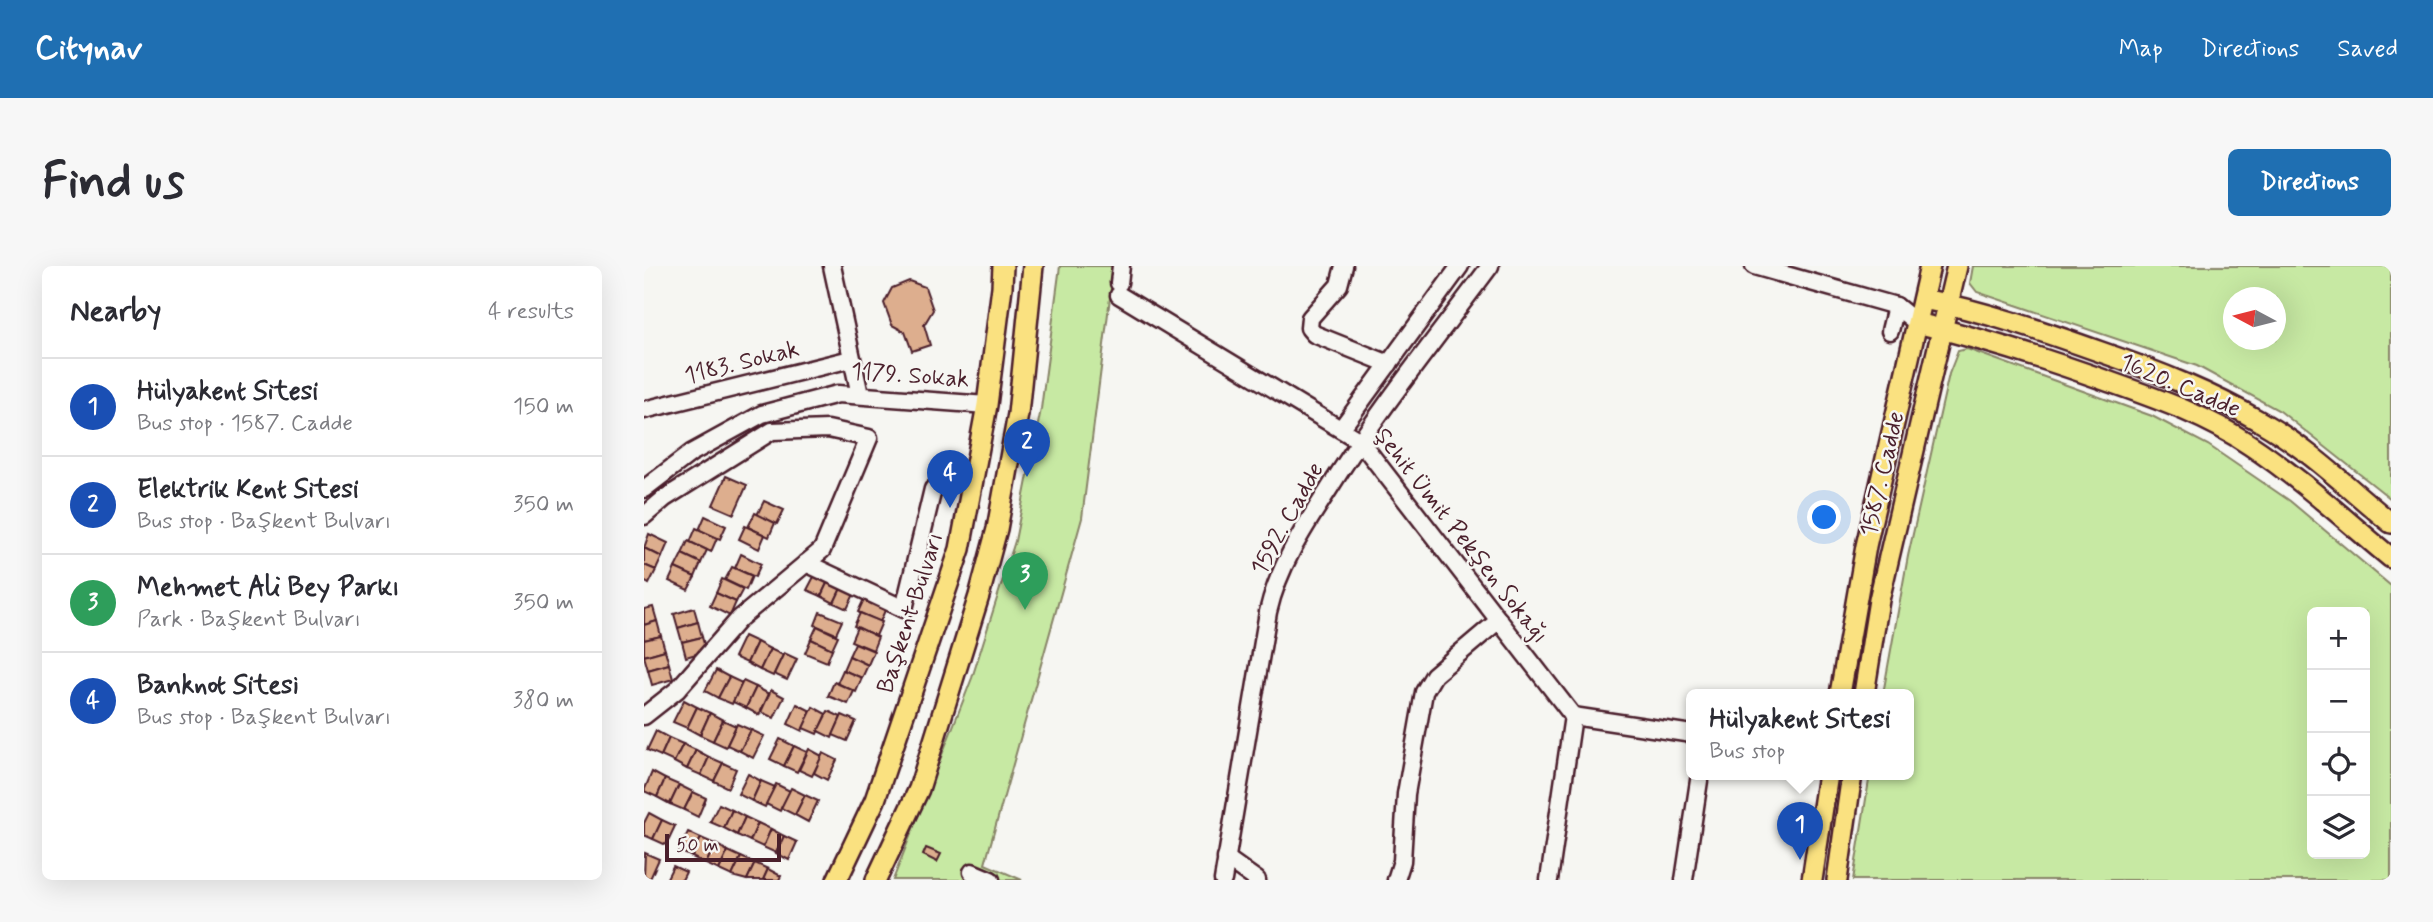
<!DOCTYPE html>
<html lang="en">
<head>
<meta charset="utf-8">
<style>
  :root { --surface:#fff; --page:#f7f7f7; --text:#2b2b33; --muted:#7c7c81; --line:#e1e1e2; --accent:#1f6fb2 }
  body { margin:0; font-family:Mynerve,sans-serif; background:var(--page); color:var(--text) }
  .controls { position:absolute; right:21px; bottom:21px; display:grid; overflow:hidden; border-radius:10px; box-shadow:0 7px 28px #0002 }
  .controls button { width:63px; height:63px; display:grid; place-items:center; padding:0; border:0; border-bottom:2px solid var(--line); background:var(--surface); color:var(--text); font:35px sans-serif }
  .compass { position:absolute; left:1579px; top:21px; width:63px; height:63px; border-radius:50%; background:var(--surface); box-shadow:0 7px 28px #0002; rotate:277deg }
  .scale { position:absolute; left:21px; bottom:18px; width:116px; box-sizing:border-box; padding-left:7px; border:4px solid #4a1f2b; border-top:0; font-size:19px; line-height:24px; white-space:nowrap; color:#4a1f2b; -webkit-text-stroke:5px #f6f6f2; paint-order:stroke }
  .you { position:absolute; left:1181px; top:252px; width:24px; height:24px; margin:-18px; border:5px solid #fff; border-radius:50%; background:#1a73e8; box-shadow:0 0 0 10px #1a73e833 }
  .badge { display:grid; place-items:center; width:46px; height:46px; border-radius:50%; background:var(--accent); color:#fff; font-size:23px; font-weight:700 }
  .pin { position:absolute; translate:-50% -58px; filter:drop-shadow(0 2px 4px #0008) }
  .pin::after { content:''; position:absolute; top:37px; width:24px; height:21px; background:inherit; clip-path:polygon(0 0,100% 0,50% 100%) }
  .popup { position:absolute; left:1042px; top:423px; width:228px; height:91px; box-sizing:border-box; display:grid; place-content:center; border-radius:10px; background:var(--surface); filter:drop-shadow(0 2px 5px #0005); font-size:23px; white-space:nowrap; color:var(--muted) }
  .popup b { font-size:26px; color:var(--text) }
  .popup::after { content:''; position:absolute; left:50%; top:100%; margin-left:-14px; border:14px solid transparent; border-top-color:var(--surface) }
  .list { margin:0; padding:0; list-style:none }
  h2 { display:flex; justify-content:space-between; align-items:center; height:91px; margin:0; padding:0 28px; font-size:30px }
  h2 small { font-size:23px; font-weight:400; color:var(--muted) }
  .list li { display:grid; grid-template-columns:46px 1fr auto; gap:21px; align-items:center; box-sizing:border-box; height:98px; padding:0 28px; border-top:2px solid var(--line) }
  .list b { display:block; font-size:26px; white-space:nowrap }
  .list p { margin:0; font-size:23px; white-space:nowrap; color:var(--muted) }
  .list em { font-size:23px; font-style:normal; color:var(--muted) }
  .icon { flex:none; width:38px; height:38px; fill:none; stroke:currentColor; stroke-width:2; stroke-linecap:round; stroke-linejoin:round }
  .map { position:relative; flex:none; width:1747px; height:614px; overflow:hidden; border-radius:10px }
  header { display:flex; align-items:center; gap:42px; box-sizing:border-box; height:98px; padding:0 35px; background:var(--accent); color:#fff }
  header strong { font-size:33px }
  nav { display:flex; gap:38px; margin-inline-start:auto; font-size:24px }
  .intro { display:flex; align-items:center; justify-content:space-between; box-sizing:border-box; height:168px; padding:0 42px }
  h1 { margin:0; font-size:49px }
  .button { padding:18px 32px; border-radius:10px; background:var(--accent); color:#fff; font-size:24px; font-weight:700 }
  main { display:flex; gap:42px; padding:0 42px }
  aside { flex:1; background:var(--surface); border-radius:10px; box-shadow:0 7px 28px #0002 }
  .map>svg:first-child { display:block }
</style>
</head>
<body>
<header>
<strong>Citynav</strong>
<nav><a>Map</a><a>Directions</a><a>Saved</a></nav>
</header>
<div class="intro"><h1>Find us</h1><a class="button">Directions</a></div>
<main>
<aside>
<h2>Nearby<small>4 results</small></h2>
<ul class="list">
<li><span class="badge" style="background:#1a4fb4">1</span><div><b>Hülyakent Sitesi</b><p>Bus stop · 1587. Cadde</p></div><em>150 m</em></li>
<li><span class="badge" style="background:#1a4fb4">2</span><div><b>Elektrik Kent Sitesi</b><p>Bus stop · Başkent Bulvarı</p></div><em>350 m</em></li>
<li><span class="badge" style="background:#2e9e5b">3</span><div><b>Mehmet Ali Bey Parkı</b><p>Park · Başkent Bulvarı</p></div><em>350 m</em></li>
<li><span class="badge" style="background:#1a4fb4">4</span><div><b>Banknot Sitesi</b><p>Bus stop · Başkent Bulvarı</p></div><em>380 m</em></li>
</ul>
</aside>
<div class="map">
<svg width="1747" height="614" viewBox="0 0 1747 614">
  <rect width="100%" height="100%" fill="#f6f6f2"/>
  <filter id="ink" filterUnits="userSpaceOnUse"><feTurbulence type="fractalNoise" baseFrequency=".0143" numOctaves="2"/><feDisplacementMap in="SourceGraphic" scale="14" xChannelSelector="R" yChannelSelector="G"/><feConvolveMatrix kernelMatrix="1 2 1 2 8 2 1 2 1" color-interpolation-filters="sRGB"/></filter>
  <g filter="url(#ink)">
    <g fill="#c7e9a3" stroke="#888467" stroke-width="2" fill-rule="evenodd">
      <path d="M 416,0 L 470,0 L 438,252 L 341,598 L 378,614 L 249,614 L 328,412 L 371,275 L 397,143 Z"/>
      <path d="M 1329,0 L 1747,0 L 1747,233 L 1636,145 L 1553,100 L 1333,26 L 1326,17 ZM 1590,32 L 1632,32 L 1632,74 L 1590,74 Z"/>
      <path d="M 1323,83 L 1508,150 L 1564,179 L 1646,235 L 1747,320 L 1747,614 L 1209,614 L 1226,508 L 1264,508 L 1264,428 L 1239,428 L 1264,290 L 1305,108 L 1314,85 ZM 1721,346 L 1721,588 L 1668,588 L 1668,346 Z"/>
    </g>
    <g fill="#ddae8e" stroke="#4a1f2b" stroke-width="2">
      <path d="M 265,15 L 281,21 L 289,44 L 280,59 L 286,79 L 268,85 L 261,66 L 248,59 L 240,37 L 248,22 Z"/>
      <path d="M 82,210 L 103,219 L 90,248 L 69,239 Z"/>
      <path d="M 120,235 L 140,244 L 133,258 L 113,249 Z"/>
      <path d="M 111,247 L 131,257 L 125,271 L 104,261 Z"/>
      <path d="M 61,250 L 82,260 L 76,273 L 55,264 Z"/>
      <path d="M 101,260 L 121,269 L 115,283 L 95,273 Z"/>
      <path d="M 52,262 L 73,272 L 67,286 L 46,276 Z"/>
      <path d="M 5,268 L 24,277 L 18,291 L 0,282 Z"/>
      <path d="M 44,275 L 63,284 L 57,297 L 38,288 Z"/>
      <path d="M 0,282 L 18,291 L 12,304 L 0,299 Z"/>
      <path d="M 38,288 L 57,297 L 51,311 L 31,302 Z"/>
      <path d="M 97,288 L 117,298 L 111,311 L 91,302 Z"/>
      <path d="M 0,299 L 12,304 L 5,318 L 0,315 Z"/>
      <path d="M 88,301 L 108,310 L 102,324 L 81,314 Z"/>
      <path d="M 31,302 L 51,311 L 44,324 L 25,315 Z"/>
      <path d="M 174,303 L 187,309 L 177,330 L 163,324 Z"/>
      <path d="M 187,309 L 200,316 L 190,337 L 177,330 Z"/>
      <path d="M 78,313 L 99,323 L 92,336 L 72,327 Z"/>
      <path d="M 200,316 L 213,322 L 203,343 L 190,337 Z"/>
      <path d="M 72,327 L 92,336 L 86,350 L 66,340 Z"/>
      <path d="M 220,333 L 242,342 L 236,356 L 214,346 Z"/>
      <path d="M 9,341 L 13,355 L 0,359 L 0,343 Z"/>
      <path d="M 50,342 L 54,356 L 34,362 L 30,348 Z"/>
      <path d="M 176,346 L 198,355 L 192,368 L 171,359 Z"/>
      <path d="M 216,347 L 238,356 L 232,370 L 210,360 Z"/>
      <path d="M 13,355 L 17,370 L 0,374 L 0,359 Z"/>
      <path d="M 54,356 L 58,371 L 38,376 L 34,362 Z"/>
      <path d="M 173,360 L 194,370 L 188,383 L 167,373 Z"/>
      <path d="M 213,361 L 234,371 L 229,384 L 207,375 Z"/>
      <path d="M 17,370 L 21,384 L 0,390 L 0,374 Z"/>
      <path d="M 100,370 L 113,376 L 103,397 L 90,391 Z"/>
      <path d="M 58,371 L 62,385 L 42,391 L 38,376 Z"/>
      <path d="M 167,373 L 188,383 L 183,396 L 161,387 Z"/>
      <path d="M 113,376 L 126,383 L 116,404 L 103,397 Z"/>
      <path d="M 211,377 L 230,385 L 224,399 L 205,390 Z"/>
      <path d="M 126,383 L 139,389 L 129,410 L 116,404 Z"/>
      <path d="M 21,384 L 25,398 L 4,404 L 0,390 Z"/>
      <path d="M 140,387 L 153,393 L 143,414 L 130,408 Z"/>
      <path d="M 205,390 L 224,399 L 218,412 L 199,404 Z"/>
      <path d="M 25,398 L 29,413 L 8,419 L 4,404 Z"/>
      <path d="M 72,404 L 85,411 L 74,432 L 61,425 Z"/>
      <path d="M 199,404 L 218,412 L 212,426 L 193,417 Z"/>
      <path d="M 85,411 L 98,417 L 88,438 L 74,432 Z"/>
      <path d="M 99,415 L 112,421 L 102,442 L 89,436 Z"/>
      <path d="M 190,416 L 210,425 L 204,438 L 184,430 Z"/>
      <path d="M 112,421 L 125,428 L 115,449 L 102,442 Z"/>
      <path d="M 127,424 L 140,431 L 130,452 L 117,446 Z"/>
      <path d="M 40,434 L 53,441 L 43,462 L 29,456 Z"/>
      <path d="M 153,438 L 167,445 L 158,465 L 144,458 Z"/>
      <path d="M 53,441 L 66,447 L 56,469 L 43,462 Z"/>
      <path d="M 169,441 L 182,448 L 173,468 L 159,462 Z"/>
      <path d="M 184,445 L 197,451 L 188,472 L 174,465 Z"/>
      <path d="M 66,447 L 79,454 L 69,475 L 56,469 Z"/>
      <path d="M 198,449 L 212,455 L 203,475 L 189,469 Z"/>
      <path d="M 79,454 L 92,460 L 82,481 L 69,475 Z"/>
      <path d="M 93,458 L 107,464 L 96,485 L 83,479 Z"/>
      <path d="M 107,464 L 120,470 L 109,492 L 96,485 Z"/>
      <path d="M 12,465 L 25,472 L 17,490 L 3,484 Z"/>
      <path d="M 25,472 L 39,478 L 30,496 L 17,490 Z"/>
      <path d="M 136,473 L 150,480 L 140,500 L 126,493 Z"/>
      <path d="M 39,478 L 52,484 L 43,503 L 30,496 Z"/>
      <path d="M 150,480 L 163,486 L 153,506 L 140,500 Z"/>
      <path d="M 165,483 L 178,490 L 168,510 L 155,504 Z"/>
      <path d="M 52,484 L 65,491 L 57,509 L 43,503 Z"/>
      <path d="M 179,487 L 193,494 L 183,514 L 170,507 Z"/>
      <path d="M 65,491 L 79,497 L 70,515 L 57,509 Z"/>
      <path d="M 79,497 L 92,503 L 84,522 L 70,515 Z"/>
      <path d="M 8,506 L 21,513 L 13,531 L 0,525 Z"/>
      <path d="M 104,508 L 117,515 L 108,535 L 94,528 Z"/>
      <path d="M 21,513 L 35,519 L 26,538 L 13,531 Z"/>
      <path d="M 117,515 L 131,521 L 121,541 L 108,535 Z"/>
      <path d="M 132,518 L 146,525 L 136,545 L 122,538 Z"/>
      <path d="M 35,519 L 49,526 L 40,544 L 26,538 Z"/>
      <path d="M 147,522 L 161,529 L 151,549 L 137,542 Z"/>
      <path d="M 49,526 L 62,532 L 54,551 L 40,544 Z"/>
      <path d="M 161,529 L 174,535 L 164,556 L 151,549 Z"/>
      <path d="M 75,538 L 88,544 L 80,562 L 66,556 Z"/>
      <path d="M 88,544 L 101,551 L 93,569 L 80,562 Z"/>
      <path d="M 5,547 L 18,554 L 9,573 L 0,569 L 0,557 Z"/>
      <path d="M 101,551 L 114,557 L 106,575 L 93,569 Z"/>
      <path d="M 18,554 L 31,560 L 22,579 L 9,573 Z"/>
      <path d="M 114,557 L 127,563 L 119,581 L 106,575 Z"/>
      <path d="M 127,563 L 140,570 L 132,587 L 119,581 Z"/>
      <path d="M 44,566 L 57,572 L 48,591 L 35,585 Z"/>
      <path d="M 140,570 L 153,576 L 145,594 L 132,587 Z"/>
      <path d="M 57,572 L 71,578 L 62,598 L 48,591 Z"/>
      <path d="M 71,578 L 84,585 L 75,604 L 62,598 Z"/>
      <path d="M 282,582 L 297,588 L 293,596 L 279,589 Z"/>
      <path d="M 84,585 L 97,591 L 88,610 L 75,604 Z"/>
      <path d="M 1,587 L 15,593 L 6,613 L 0,610 Z"/>
      <path d="M 97,591 L 111,597 L 103,614 L 88,610 Z"/>
      <path d="M 111,597 L 124,603 L 119,614 L 103,614 Z"/>
      <path d="M 29,600 L 42,606 L 38,614 L 22,614 Z"/>
      <path d="M 124,603 L 137,610 L 135,614 L 119,614 Z"/>
    </g>
    <g fill="none" stroke-linecap="round" stroke-linejoin="round">
      <g stroke="#4a1f2b" stroke-width="21">
        <g id="minor">
          <path d="M 188,0 L 216,129"/>
          <path d="M 700,0 L 695,19 L 666,52 L 665,62 L 670,68 L 745,98"/>
          <path d="M 1110,0 L 1252,40 L 1273,57"/>
          <path d="M 475,17 L 477,0"/>
          <path d="M 475,29 L 716,175 L 929,450 L 905,614"/>
          <path d="M 1246,65 L 1252,40"/>
          <path d="M 0,144 L 207,93"/>
          <path d="M 697,163 L 816,0"/>
          <path d="M 0,223 L 47,187 L 118,148 L 194,128 L 343,139"/>
          <path d="M 0,250 L 21,232 L 128,165 L 184,163 L 225,172 L 178,284 L 95,353 L 33,424 L 0,450"/>
          <path d="M 162,297 L 260,343 L 289,223"/>
          <path d="M 929,450 L 1048,468"/>
          <path d="M 582,592 L 613,614"/>
          <path d="M 328,606 L 347,614"/>
          <path d="M 579,614 L 624,346 C 634,302 659,263 683,226 C 732,147 791,74 846,0"/>
          <path d="M 752,614 L 758,595 L 762,528 L 780,426 L 790,409 L 855,354"/>
          <path d="M 1040,614 L 1056,508"/>
        </g>
      </g>
      <g stroke="#4a1f2b" stroke-width="24">
        <g id="major">
          <path d="M 1279,33 C 1340,45 1398,65 1457,86 C 1512,105 1566,126 1617,156 C 1665,183 1705,223 1747,257"/>
          <path d="M 1273,57 C 1339,73 1402,93 1466,116 C 1514,133 1563,150 1606,179 C 1656,212 1701,254 1747,292"/>
          <path d="M 1196,428 L 1222,280 L 1286,0"/>
          <path d="M 1220,428 L 1235,334 L 1313,0"/>
          <path d="M 193,614 L 231,534 L 316,283 L 343,139 L 358,21 L 359,0"/>
          <path d="M 232,614 L 275,523 L 335,330 L 353,263 L 374,148 L 389,0"/>
          <path d="M 1168,614 L 1184,508"/>
          <path d="M 1193,614 L 1208,508"/>
        </g>
      </g>
      <use href="#minor" stroke="#f6f6f2" stroke-width="16"/>
      <use href="#major" stroke="#fae180" stroke-width="19"/>
    </g>
  </g>
  <g text-anchor="middle" dominant-baseline="central" stroke-width="5" stroke-linejoin="round" paint-order="stroke">
    <g font-size="24" fill="#4a1f2b" stroke="#f6f6f2">
      <text transform="translate(98 97) rotate(-14)">1183. Sokak</text>
      <text transform="translate(266 110) rotate(4)">1179. Sokak</text>
      <text transform="translate(1536 120) rotate(23)">1620. Cadde</text>
      <text transform="translate(1239 208) rotate(-77)">1587. Cadde</text>
      <text transform="translate(644 253) rotate(-61)">1592. Cadde</text>
      <text transform="translate(817 270) rotate(52)">Şehit Ümit Pekşen Sokağı</text>
      <text transform="translate(267 347) rotate(-72)">Başkent Bulvarı</text>
    </g>
  </g>
</svg>
<div class="controls">
<button>+</button>
<button>−</button>
<button><svg class="icon" aria-label="locate" viewBox="0 0 24 24"><circle cx="12" cy="12" r="6"/><path d="M12 2v4M12 18v4M2 12h4M18 12h4"/></svg></button>
<button><svg class="icon" aria-label="layers" viewBox="0 0 24 24"><path d="M12 4l9 5-9 5-9-5zM3 14l9 5 9-5"/></svg></button>
</div>
<svg class="compass" viewBox="-18 -18 36 36"><path d="M0-13l5 13h-10z" fill="#e53935"/><path d="M0 13l5-13h-10z" fill="#7c7c81"/></svg>
<div class="scale">50 m</div>
<div class="you"></div>
<div class="pin badge" style="left:1156px;top:594px;background:#1a4fb4">1</div>
<div class="popup"><b>Hülyakent Sitesi</b>Bus stop</div>
<div class="pin badge" style="left:383px;top:211px;background:#1a4fb4">2</div>
<div class="pin badge" style="left:381px;top:344px;background:#2e9e5b">3</div>
<div class="pin badge" style="left:306px;top:242px;background:#1a4fb4">4</div>
</div>
</main>
</body>
</html>
